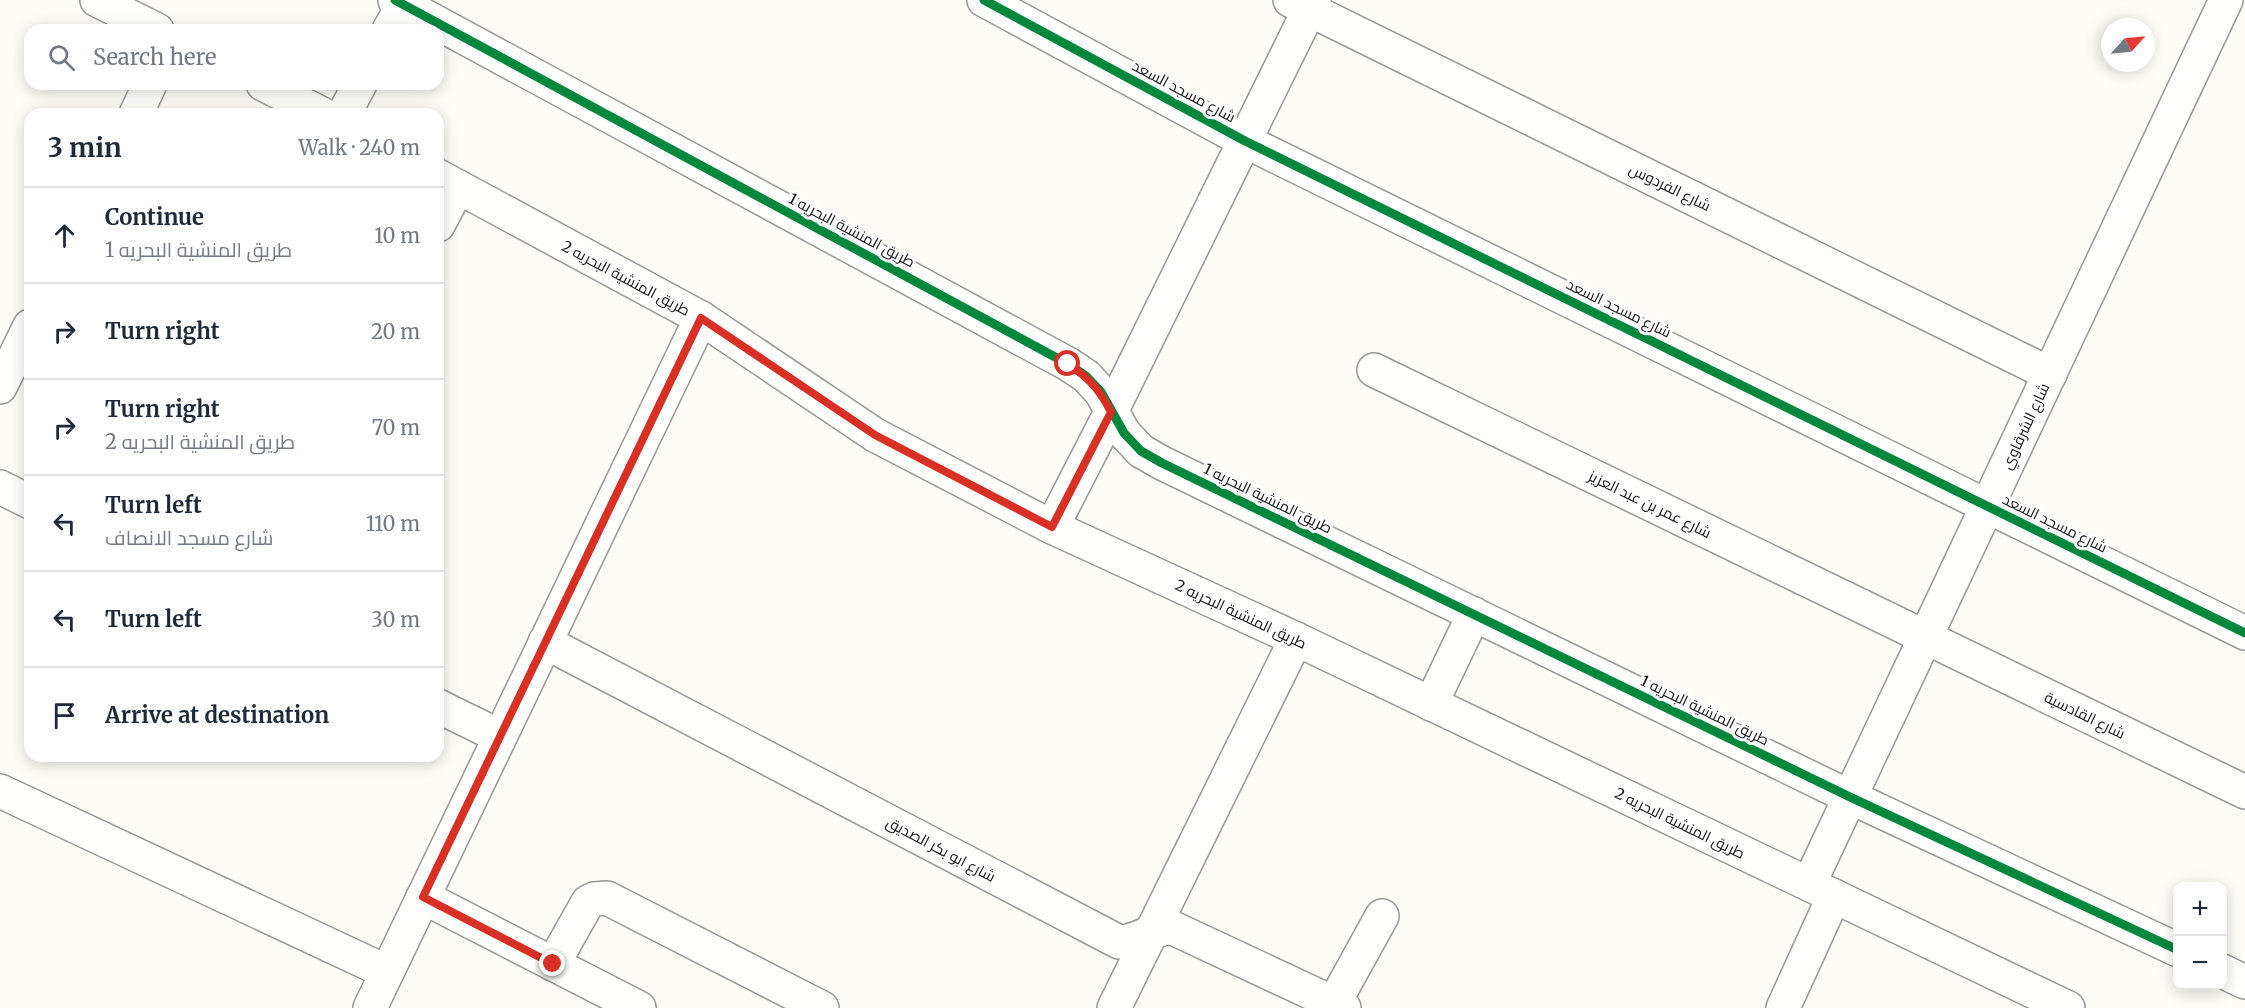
<!DOCTYPE html>
<html lang="en">
<head>
<meta charset="utf-8">
<style>
  :root { --surface:#fff; --page:#f6f6f7; --text:#1f2937; --muted:#747a83; --line:#e0e1e3 }
  body { margin:0; font-family:Merriweather,Cairo,serif; background:var(--page); color:var(--text) }
  .controls { position:absolute; right:18px; bottom:18px; display:grid; overflow:hidden; border-radius:12px; box-shadow:0 3px 15px #0003 }
  .controls button { width:54px; height:54px; display:grid; place-items:center; padding:0; border:0; border-bottom:2px solid var(--line); background:var(--surface); color:var(--text); font:30px sans-serif }
  .compass { position:absolute; left:2101px; top:18px; width:54px; height:54px; border-radius:50%; background:var(--surface); box-shadow:0 3px 15px #0003; rotate:63deg }
  .stop { position:absolute; width:18px; height:18px; margin:-14px; border:4px solid #d93025; border-radius:50%; background:#fff }
  .stop.end { background:#d93025; border-color:#fff; box-shadow:0 2px 6px #0008 }
  .list { margin:0; padding:0; list-style:none }
  h2 { display:flex; justify-content:space-between; align-items:center; height:78px; margin:0; padding:0 24px; font-size:26px }
  h2 small { font-size:20px; font-weight:400; color:var(--muted) }
  .list li { display:grid; grid-template-columns:39px 1fr auto; gap:18px; align-items:center; box-sizing:border-box; height:96px; padding:0 24px; border-top:2px solid var(--line) }
  .list b { display:block; font-size:22px; white-space:nowrap }
  .list p { margin:0; font-size:20px; white-space:nowrap; color:var(--muted) }
  .list em { font-size:20px; font-style:normal; color:var(--muted) }
  .icon { flex:none; width:33px; height:33px; fill:none; stroke:currentColor; stroke-width:2; stroke-linecap:round; stroke-linejoin:round }
  .map { position:relative; flex:none; width:2245px; height:1008px; overflow:hidden }
  .search { position:absolute; background:var(--surface); box-shadow:0 3px 15px #0003; left:24px; top:24px; width:420px; height:66px; display:flex; align-items:center; gap:15px; box-sizing:border-box; padding:0 21px; border-radius:18px; color:var(--muted); font-size:22px }
  .panel { position:absolute; background:var(--surface); box-shadow:0 3px 15px #0003; left:24px; top:108px; width:420px; height:654px; border-radius:18px }
  .map>svg:first-child { display:block }
</style>
</head>
<body>
<div class="map">
<svg width="2245" height="1008" viewBox="0 0 2245 1008">
  <rect width="100%" height="100%" fill="#fdfcf7"/>
  <g fill="none" stroke-linecap="round" stroke-linejoin="round">
    <g stroke="#979795" stroke-width="36">
      <g id="minor">
        <path d="M 97,0 L 157,30"/>
        <path d="M 395,0 L 1068,364 L 1086,376 L 1101,392 L 1124,433 L 1141,451 L 1162,463 L 1850,797 L 2178,950"/>
        <path d="M 984,0 L 1245,141 L 2245,633"/>
        <path d="M 1290,0 L 2050,374"/>
        <path d="M 389,30 L 406,0"/>
        <path d="M 263,84 L 322,114"/>
        <path d="M 136,114 L 150,84"/>
        <path d="M 344,114 L 360,84"/>
        <path d="M 438,176 L 701,318 L 875,435 L 1052,527 L 1296,639 L 2068,1008"/>
        <path d="M 438,225 L 458,187"/>
        <path d="M 1374,370 L 2245,792"/>
        <path d="M 0,387 L 30,326"/>
        <path d="M 0,487 L 30,502"/>
        <path d="M 1052,527 L 1111,412 L 1314,0"/>
        <path d="M 545,642 L 1119,942 C 1139,942 1152,927 1173,928 L 1344,1008"/>
        <path d="M 1431,704 L 1474,614"/>
        <path d="M 438,706 L 499,736"/>
        <path d="M 0,791 L 387,972"/>
        <path d="M 1809,884 L 2226,0"/>
        <path d="M 423,897 L 639,1008"/>
        <path d="M 553,964 L 588,902 L 594,899 L 607,898 L 822,1008"/>
        <path d="M 2222,971 L 2245,982"/>
        <path d="M 1334,1003 L 1382,916"/>
        <path d="M 370,1008 L 701,318"/>
        <path d="M 1114,1008 L 1296,639"/>
        <path d="M 1783,1008 L 1834,896"/>
      </g>
    </g>
    <use href="#minor" stroke="#fffffe" stroke-width="33"/>
    <g stroke="#fff" stroke-width="13">
      <g id="cycleway">
        <path d="M 395,0 L 1068,364 L 1086,376 L 1101,392 L 1124,433 L 1141,451 L 1162,463 L 1850,797 L 2178,950"/>
        <path d="M 984,0 L 1245,141 L 2245,633"/>
      </g>
    </g>
    <use href="#cycleway" stroke="#00873e" stroke-width="9"/>
  </g>
  <g fill="none" stroke-linecap="round" stroke-linejoin="round">
    <path stroke="#d93025" stroke-width="8" d="M 553,964 L 423,897 L 701,318 L 875,435 L 1052,527 L 1111,412 C 1100,390 1088,377 1068,364"/>
  </g>
  <g text-anchor="middle" dominant-baseline="central" stroke-width="6" stroke-linejoin="round" paint-order="stroke">
    <g font-size="15" fill="#111" stroke="#fff">
      <text transform="translate(1184 91) rotate(28)">شارع مسجد السعد</text>
      <text transform="translate(1670 187) rotate(26)">شارع الفردوس</text>
      <text transform="translate(852 230) rotate(28)">طريق المنشية البحريه 1</text>
      <text transform="translate(626 278) rotate(28)">طريق المنشية البحريه 2</text>
      <text transform="translate(1619 308) rotate(26)">شارع مسجد السعد</text>
      <text transform="translate(2025 426) rotate(-65)">شارع الشرقاوي</text>
      <text transform="translate(1268 498) rotate(26)">طريق المنشية البحريه 1</text>
      <text transform="translate(1650 504) rotate(26)">شارع عمر بن عبد العزيز</text>
      <text transform="translate(2055 523) rotate(26)">شارع مسجد السعد</text>
      <text transform="translate(1241 614) rotate(25)">طريق المنشية البحريه 2</text>
      <text transform="translate(1705 710) rotate(26)">طريق المنشية البحريه 1</text>
      <text transform="translate(2085 715) rotate(26)">شارع القادسية</text>
      <text transform="translate(1680 823) rotate(26)">طريق المنشية البحريه 2</text>
      <text transform="translate(941 849) rotate(28)">شارع ابو بكر الصديق</text>
    </g>
  </g>
</svg>
<div class="controls">
<button>+</button>
<button>−</button>
</div>
<svg class="compass" viewBox="-18 -18 36 36"><path d="M0-13l5 13h-10z" fill="#e53935"/><path d="M0 13l5-13h-10z" fill="#747a83"/></svg>
<div class="stop" style="left:1068px;top:364px"></div>
<div class="stop end" style="left:553px;top:964px"></div>
<div class="search"><svg class="icon" aria-label="search" viewBox="0 0 24 24"><circle cx="10" cy="10" r="6"/><path d="M15 15l6 6"/></svg>Search here</div>
<section class="panel">
<h2>3 min<small>Walk · 240 m</small></h2>
<ul class="list">
<li><svg class="icon" aria-label="ahead" viewBox="0 0 24 24"><path d="M12 20V5M6 11l6-6 6 6"/></svg><div><b>Continue</b><p>طريق المنشية البحريه 1</p></div><em>10 m</em></li>
<li><svg class="icon" aria-label="right" viewBox="0 0 24 24"><path d="M7 20v-9h11M14 6l5 5-5 5"/></svg><div><b>Turn right</b></div><em>20 m</em></li>
<li><svg class="icon" aria-label="right" viewBox="0 0 24 24"><path d="M7 20v-9h11M14 6l5 5-5 5"/></svg><div><b>Turn right</b><p>طريق المنشية البحريه 2</p></div><em>70 m</em></li>
<li><svg class="icon" aria-label="left" viewBox="0 0 24 24"><path d="M17 20v-9H6M10 6l-5 5 5 5"/></svg><div><b>Turn left</b><p>شارع مسجد الانصاف</p></div><em>110 m</em></li>
<li><svg class="icon" aria-label="left" viewBox="0 0 24 24"><path d="M17 20v-9H6M10 6l-5 5 5 5"/></svg><div><b>Turn left</b></div><em>30 m</em></li>
<li><svg class="icon" aria-label="arrive" viewBox="0 0 24 24"><path d="M6 21V4h12l-3 4 3 4H6"/></svg><div><b>Arrive at destination</b></div></li>
</ul>
</section>
</div>
</body>
</html>
